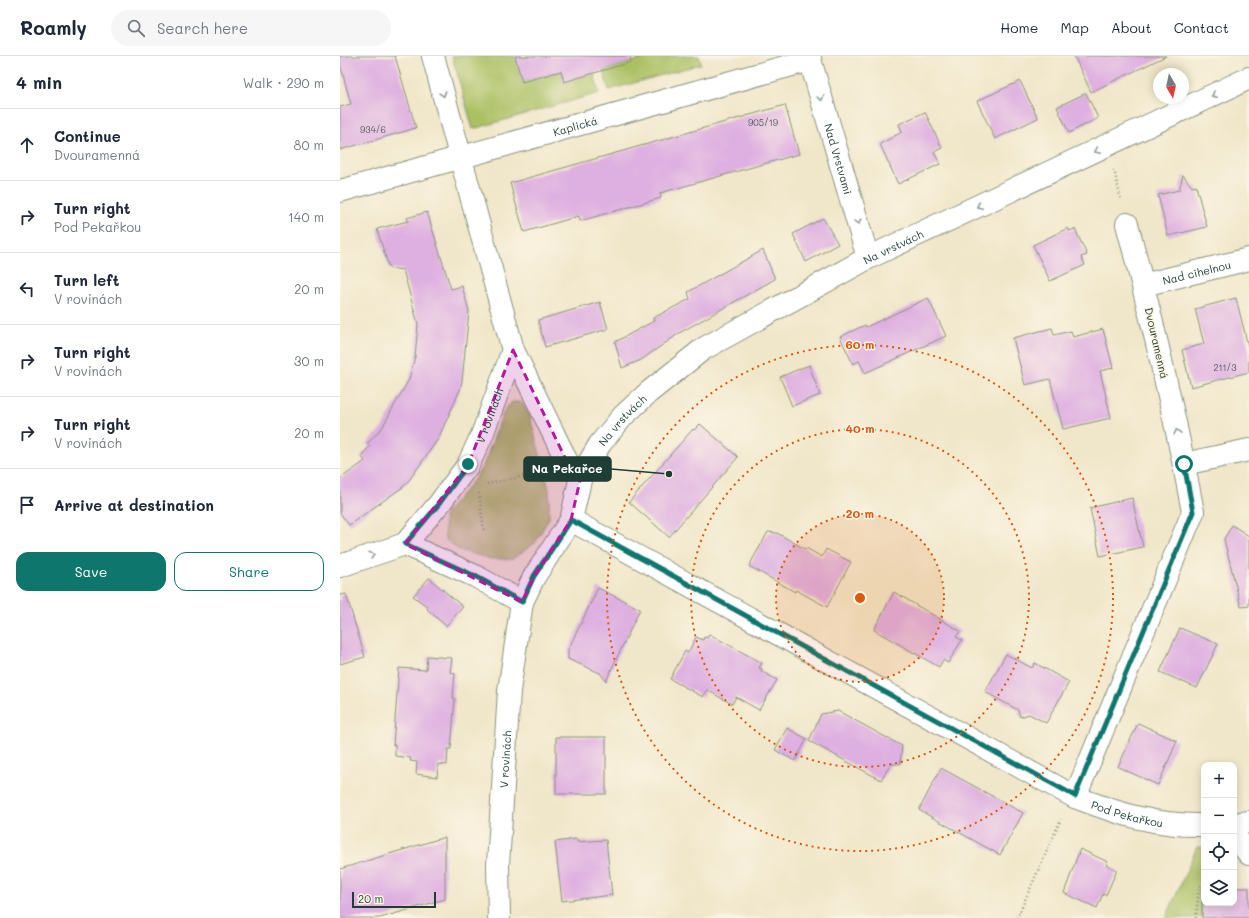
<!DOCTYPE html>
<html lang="en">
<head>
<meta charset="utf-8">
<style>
  :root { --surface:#fff; --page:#f6f6f7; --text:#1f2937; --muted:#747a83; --line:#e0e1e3; --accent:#0f766e }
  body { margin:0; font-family:Mali,sans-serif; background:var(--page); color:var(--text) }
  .controls { position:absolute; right:12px; bottom:12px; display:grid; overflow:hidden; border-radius:8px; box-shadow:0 2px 10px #0003 }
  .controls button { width:36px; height:36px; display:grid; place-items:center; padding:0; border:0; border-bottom:1px solid var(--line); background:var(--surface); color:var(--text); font:20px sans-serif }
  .compass { position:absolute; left:813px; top:12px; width:36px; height:36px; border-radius:50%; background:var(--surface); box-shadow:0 2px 10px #0003; rotate:171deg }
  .scale { position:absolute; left:12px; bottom:10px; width:84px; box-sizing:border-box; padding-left:4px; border:2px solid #1f3d34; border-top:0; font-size:11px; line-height:14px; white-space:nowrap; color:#1f3d34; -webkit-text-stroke:3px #fcf5e5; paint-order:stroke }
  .stop { position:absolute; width:12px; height:12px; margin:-9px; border:3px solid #0f766e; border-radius:50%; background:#fff }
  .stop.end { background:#0f766e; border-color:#fff; box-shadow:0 1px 4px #0008 }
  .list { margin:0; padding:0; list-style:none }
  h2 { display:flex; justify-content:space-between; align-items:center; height:52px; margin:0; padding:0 16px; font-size:17px }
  h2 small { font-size:13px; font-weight:400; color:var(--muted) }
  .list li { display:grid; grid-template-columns:26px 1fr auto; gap:12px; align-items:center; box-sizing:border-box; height:72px; padding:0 16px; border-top:1px solid var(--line) }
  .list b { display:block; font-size:15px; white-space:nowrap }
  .list p { margin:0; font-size:13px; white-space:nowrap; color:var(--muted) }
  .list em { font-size:13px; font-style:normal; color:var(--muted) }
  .actions { display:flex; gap:8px; padding:12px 16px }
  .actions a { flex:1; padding:9px 0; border:1px solid var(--accent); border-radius:12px; text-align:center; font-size:14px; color:var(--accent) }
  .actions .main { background:var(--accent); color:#fff }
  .icon { flex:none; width:22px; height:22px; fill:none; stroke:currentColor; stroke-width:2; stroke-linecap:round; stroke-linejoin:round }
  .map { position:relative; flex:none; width:909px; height:862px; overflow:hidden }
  header { display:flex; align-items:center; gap:24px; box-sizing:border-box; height:56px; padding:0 20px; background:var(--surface); border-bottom:1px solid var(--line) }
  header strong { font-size:19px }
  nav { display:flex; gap:22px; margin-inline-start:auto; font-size:14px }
  .search { width:280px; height:36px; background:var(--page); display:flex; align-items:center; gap:10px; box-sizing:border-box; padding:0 14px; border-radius:22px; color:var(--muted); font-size:15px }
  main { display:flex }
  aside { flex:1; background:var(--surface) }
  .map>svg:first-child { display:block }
</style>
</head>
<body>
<header>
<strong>Roamly</strong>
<div class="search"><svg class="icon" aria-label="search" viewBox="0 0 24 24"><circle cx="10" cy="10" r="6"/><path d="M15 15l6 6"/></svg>Search here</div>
<nav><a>Home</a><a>Map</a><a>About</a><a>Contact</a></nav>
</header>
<main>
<aside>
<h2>4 min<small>Walk · 290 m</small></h2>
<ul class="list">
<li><svg class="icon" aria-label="ahead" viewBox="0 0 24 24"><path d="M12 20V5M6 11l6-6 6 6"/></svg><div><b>Continue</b><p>Dvouramenná</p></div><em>80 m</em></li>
<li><svg class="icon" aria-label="right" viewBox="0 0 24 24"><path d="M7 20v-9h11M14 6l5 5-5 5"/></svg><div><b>Turn right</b><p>Pod Pekařkou</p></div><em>140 m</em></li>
<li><svg class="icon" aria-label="left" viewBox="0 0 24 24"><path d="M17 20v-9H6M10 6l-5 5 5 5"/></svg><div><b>Turn left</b><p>V rovinách</p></div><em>20 m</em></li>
<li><svg class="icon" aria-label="right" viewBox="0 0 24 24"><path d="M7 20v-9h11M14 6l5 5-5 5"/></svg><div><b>Turn right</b><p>V rovinách</p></div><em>30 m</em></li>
<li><svg class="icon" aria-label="right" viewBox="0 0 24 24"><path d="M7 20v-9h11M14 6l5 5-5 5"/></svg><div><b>Turn right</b><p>V rovinách</p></div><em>20 m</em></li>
<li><svg class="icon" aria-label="arrive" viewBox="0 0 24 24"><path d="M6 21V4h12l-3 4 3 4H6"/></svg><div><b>Arrive at destination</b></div></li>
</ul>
<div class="actions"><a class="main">Save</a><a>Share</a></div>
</aside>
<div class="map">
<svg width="909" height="862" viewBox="0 0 909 862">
  <rect width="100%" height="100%" fill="#fcf5e5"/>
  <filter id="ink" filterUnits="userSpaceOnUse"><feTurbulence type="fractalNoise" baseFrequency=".025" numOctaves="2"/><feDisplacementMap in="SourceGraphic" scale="8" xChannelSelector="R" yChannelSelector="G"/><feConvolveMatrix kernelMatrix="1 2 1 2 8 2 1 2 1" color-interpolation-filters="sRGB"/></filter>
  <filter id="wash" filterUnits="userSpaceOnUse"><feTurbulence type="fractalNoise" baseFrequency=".012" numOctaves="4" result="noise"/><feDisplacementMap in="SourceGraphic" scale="16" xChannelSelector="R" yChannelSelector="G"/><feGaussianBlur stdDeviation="0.9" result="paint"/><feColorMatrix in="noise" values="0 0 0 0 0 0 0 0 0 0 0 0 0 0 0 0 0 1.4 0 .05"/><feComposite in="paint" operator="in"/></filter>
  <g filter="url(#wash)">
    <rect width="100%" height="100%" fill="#f0e6c9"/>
    <g fill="#abc064" stroke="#657e4c">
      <path d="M 112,0 L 176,0 L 182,26 L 221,15 L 254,17 L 259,37 L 133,73 Z"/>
      <path d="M 312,0 L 359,0 L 361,8 L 269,34 L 263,14 Z"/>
      <path d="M 172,346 L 181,346 L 189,358 L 202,406 L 209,434 L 209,462 L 195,487 L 172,503 L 151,503 L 119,494 L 105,483 L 104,459 L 134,424 L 144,408 L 165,353 Z"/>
      <path d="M 857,791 L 864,791 L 864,813 L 862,833 L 862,862 L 826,862 Z"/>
    </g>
    <g id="blocks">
      <g fill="#deafe1">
        <path d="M 0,0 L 55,0 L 76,72 L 0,94 L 0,51 L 11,48 L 0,8 Z"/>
        <path d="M 175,0 L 290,0 L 291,6 L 224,26 L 221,15 L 182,26 Z"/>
        <path d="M 734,0 L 826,0 L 751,36 Z"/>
        <path d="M 680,25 L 698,62 L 655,83 L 637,45 Z"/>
        <path d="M 746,37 L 758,62 L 729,77 L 717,51 Z"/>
        <path d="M 445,49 L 459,98 L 320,137 L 321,142 L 240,165 L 239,160 L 184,176 L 170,127 Z"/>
        <path d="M 585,56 L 602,92 L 594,96 L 600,108 L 558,128 L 540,88 L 562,76 L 559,68 Z"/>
        <path d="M 843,119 L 852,131 L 856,130 L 867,171 L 828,180 L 818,139 L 839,134 Z"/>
        <path d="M 87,156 L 111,233 L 122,230 L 129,255 L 122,325 L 120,334 L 98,383 L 70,423 L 63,431 L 9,469 L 0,457 L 0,423 L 25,405 L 21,400 L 30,390 L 27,388 L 42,372 L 69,323 L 75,301 L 78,268 L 63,214 L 49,212 L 37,173 L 68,165 L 67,162 Z"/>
        <path d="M 483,162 L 498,188 L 466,206 L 453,178 Z"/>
        <path d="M 728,172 L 729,175 L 735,173 L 747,199 L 741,201 L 745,209 L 710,225 L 693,189 Z"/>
        <path d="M 423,194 L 435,223 L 341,276 L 301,304 L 282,312 L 275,286 L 314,265 L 313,262 L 350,243 L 348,236 Z"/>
        <path d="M 588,242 L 606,280 L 525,317 L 519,305 L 513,308 L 500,281 L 525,269 L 526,271 Z"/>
        <path d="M 896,242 L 909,294 L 909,316 L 851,331 L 842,294 L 864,288 L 855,253 Z"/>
        <path d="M 260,246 L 268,273 L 205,291 L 198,264 Z"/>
        <path d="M 712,272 L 714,279 L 731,275 L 733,281 L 763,273 L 773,312 L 760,315 L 771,362 L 723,373 L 710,323 L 685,329 L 673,282 Z"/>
        <path d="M 469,309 L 480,339 L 452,350 L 440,321 Z"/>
        <path d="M 360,368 L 398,401 L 329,481 L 289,446 L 353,373 L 354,374 Z"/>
        <path d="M 792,442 L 803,491 L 760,500 L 750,452 Z"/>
        <path d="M 892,469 L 909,480 L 909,550 L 901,551 L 884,483 Z"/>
        <path d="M 428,476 L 437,477 L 465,493 L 466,492 L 482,501 L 486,493 L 511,506 L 487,551 L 456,534 L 455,536 L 409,510 Z"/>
        <path d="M 89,522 L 123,551 L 106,570 L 87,553 L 88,551 L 73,540 Z"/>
        <path d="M 258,532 L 300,553 L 266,625 L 260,617 L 228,603 L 228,594 Z"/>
        <path d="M 554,536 L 620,575 L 616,581 L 622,584 L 608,607 L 603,604 L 599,611 L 534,574 Z"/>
        <path d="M 6,538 L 25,601 L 0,608 L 0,539 Z"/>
        <path d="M 840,572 L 878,588 L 857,632 L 820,616 Z"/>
        <path d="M 369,578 L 422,607 L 419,612 L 422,613 L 421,615 L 437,624 L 419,654 L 396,641 L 392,648 L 367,634 L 363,641 L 330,623 L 345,595 L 348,597 L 356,581 L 363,584 L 364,581 L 367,582 Z"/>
        <path d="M 666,598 L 692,612 L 695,607 L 729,626 L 706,667 L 689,658 L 680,661 L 678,654 L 645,636 Z"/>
        <path d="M 87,600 L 112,602 L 110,616 L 115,617 L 113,642 L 115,642 L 111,693 L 108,693 L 107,709 L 98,708 L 97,721 L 76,718 L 77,706 L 70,705 L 71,702 L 55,700 L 55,689 L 53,689 L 59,612 L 86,614 Z"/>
        <path d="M 498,655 L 562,690 L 560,708 L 551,708 L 541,724 L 469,685 L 481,658 Z"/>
        <path d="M 798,667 L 837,685 L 818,729 L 778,711 Z"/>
        <path d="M 447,672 L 467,683 L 455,705 L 435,694 Z"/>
        <rect x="216" y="681" width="50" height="57"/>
        <path d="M 601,712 L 683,757 L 660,799 L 579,754 Z"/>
        <path d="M 105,781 L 105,843 L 40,862 L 0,862 L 0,813 Z"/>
        <path d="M 237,783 L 237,786 L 266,784 L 272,839 L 222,845 L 215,786 Z"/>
        <path d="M 740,793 L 768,806 L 766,809 L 777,814 L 766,839 L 763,838 L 757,852 L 724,837 Z"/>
        <path d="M 894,832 L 909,832 L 909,862 L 862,862 L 862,833 L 864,833 L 864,847 L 894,847 Z"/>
      </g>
    </g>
  </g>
  <g filter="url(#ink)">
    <use href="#blocks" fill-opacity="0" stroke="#88927e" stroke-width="1"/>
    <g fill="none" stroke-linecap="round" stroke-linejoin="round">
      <g stroke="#88927e" stroke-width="24">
        <g id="minor">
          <path d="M 93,0 L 173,294 L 229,410 L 241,420"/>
          <path id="s1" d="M 469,0 L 528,202"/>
          <path id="s2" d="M 0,135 L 470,4"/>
          <path id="s3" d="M 803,229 L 909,203"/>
          <path d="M 844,408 L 909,394"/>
          <path id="s4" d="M 231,464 L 735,741 C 779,758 817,770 864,769"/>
          <path id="s5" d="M 65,488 L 99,448 L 128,409 L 142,379 L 173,294"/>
          <path d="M 65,488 L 135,520 L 182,546"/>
          <path d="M 0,510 L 65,488"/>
          <path d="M 735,741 L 853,456 C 835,359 812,263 787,168"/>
          <path d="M 894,768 L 909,766"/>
          <path d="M 894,779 L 909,798"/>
          <path id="s6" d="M 159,862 L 158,809 L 169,635 L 182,546 L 194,521 L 231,464 L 241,420 L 260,388 L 283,360 L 309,336 L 363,293 L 528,202 L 909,22"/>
        </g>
      </g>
      <g stroke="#88927e" stroke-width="2.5" stroke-dasharray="1 3" stroke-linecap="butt">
        <path d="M 774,114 L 781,144"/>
        <path d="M 147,428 L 203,416"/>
        <path d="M 139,437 L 144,476"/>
        <path d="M 677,862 L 721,763"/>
        <path d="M 856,862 L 859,832 L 864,828"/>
      </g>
      <use href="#minor" stroke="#fff" stroke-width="22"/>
    </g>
    <defs><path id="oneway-chevron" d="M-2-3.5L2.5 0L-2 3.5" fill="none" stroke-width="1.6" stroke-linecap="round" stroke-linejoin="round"/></defs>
    <g stroke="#8f9e9a">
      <use href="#oneway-chevron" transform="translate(103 38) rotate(74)"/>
      <use href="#oneway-chevron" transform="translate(874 39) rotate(154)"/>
      <use href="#oneway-chevron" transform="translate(481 42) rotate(74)"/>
      <use href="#oneway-chevron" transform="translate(757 95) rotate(155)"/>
      <use href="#oneway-chevron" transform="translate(639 150) rotate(155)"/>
      <use href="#oneway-chevron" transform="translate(518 166) rotate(74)"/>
      <use href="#oneway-chevron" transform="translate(837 376) rotate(-103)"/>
      <use href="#oneway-chevron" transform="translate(32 499) rotate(-19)"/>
    </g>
  </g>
  <g fill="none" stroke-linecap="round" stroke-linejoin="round" filter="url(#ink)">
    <path stroke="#0f766e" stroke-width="5" d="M 128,408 L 99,448 L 65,488 L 135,520 L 182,546 L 194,520 L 231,464 L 735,740 L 853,456 L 844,408"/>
  </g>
  <path fill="#b5179e" fill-opacity="0.2" stroke="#b5179e" stroke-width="3" stroke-dasharray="8 5" stroke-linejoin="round" d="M 173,294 L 229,410 L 241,420 L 231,464 L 194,521 L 182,546 L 65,488 L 128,409 Z"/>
  <circle cx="520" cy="542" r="84" fill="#de580e" fill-opacity=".12"/>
  <g fill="none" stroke="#de580e" stroke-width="2" stroke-dasharray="2 4">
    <circle cx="520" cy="542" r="84"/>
    <circle cx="520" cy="542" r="169"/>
    <circle cx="520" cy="542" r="253"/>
  </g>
  <g text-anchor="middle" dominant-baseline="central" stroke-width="3" stroke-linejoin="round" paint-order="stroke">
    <g font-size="9" fill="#4f5a5f">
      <text x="423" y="66">905/19</text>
      <text x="33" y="73">934/6</text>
      <text x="885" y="311">211/3</text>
    </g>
    <g font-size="11" fill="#1f3d34" stroke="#fcf5e5">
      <text stroke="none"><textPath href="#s2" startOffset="244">Kaplická</textPath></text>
      <text stroke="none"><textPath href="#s1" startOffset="107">Nad Vrstvami</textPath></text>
      <text stroke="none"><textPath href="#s6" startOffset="852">Na vrstvách</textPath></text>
      <text stroke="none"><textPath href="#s3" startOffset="55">Nad cihelnou</textPath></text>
      <text transform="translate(817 287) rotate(77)">Dvouramenná</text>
      <text stroke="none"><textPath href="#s5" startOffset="155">V rovinách</textPath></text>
      <text stroke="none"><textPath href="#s6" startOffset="528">Na vrstvách</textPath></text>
      <text stroke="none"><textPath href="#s6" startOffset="159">V rovinách</textPath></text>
      <text stroke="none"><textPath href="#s4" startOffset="630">Pod Pekařkou</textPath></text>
    </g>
  </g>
  <circle cx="520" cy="542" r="6" fill="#de580e" stroke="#fcf5e5" stroke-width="2"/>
  <g font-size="12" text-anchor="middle" font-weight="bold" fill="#de580e" stroke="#fcf5e5" stroke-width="3" stroke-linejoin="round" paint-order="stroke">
    <text x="520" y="293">60 m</text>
    <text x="520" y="377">40 m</text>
    <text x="520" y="462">20 m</text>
  </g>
  <path fill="none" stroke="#1f3d34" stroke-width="1.5" d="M329 418L271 413"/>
  <circle fill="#1f3d34" stroke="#fcf5e5" stroke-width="1.5" cx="329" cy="418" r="4"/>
  <rect fill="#1f3d34" stroke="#1f3d34" stroke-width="1.5" x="184" y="401" width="87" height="24" rx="4"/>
  <g font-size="12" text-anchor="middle" font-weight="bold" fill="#fff">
    <text x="227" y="417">Na Pekařce</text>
  </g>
</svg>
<div class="controls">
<button>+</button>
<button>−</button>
<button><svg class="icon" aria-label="locate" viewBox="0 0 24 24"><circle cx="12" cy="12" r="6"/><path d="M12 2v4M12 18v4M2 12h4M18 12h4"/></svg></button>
<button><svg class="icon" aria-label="layers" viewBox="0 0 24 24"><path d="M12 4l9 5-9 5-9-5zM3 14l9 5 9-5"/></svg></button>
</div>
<svg class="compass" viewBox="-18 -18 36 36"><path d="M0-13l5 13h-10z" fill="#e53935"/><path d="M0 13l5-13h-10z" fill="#747a83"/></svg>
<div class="scale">20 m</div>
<div class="stop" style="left:844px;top:408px"></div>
<div class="stop end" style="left:128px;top:408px"></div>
</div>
</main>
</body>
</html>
